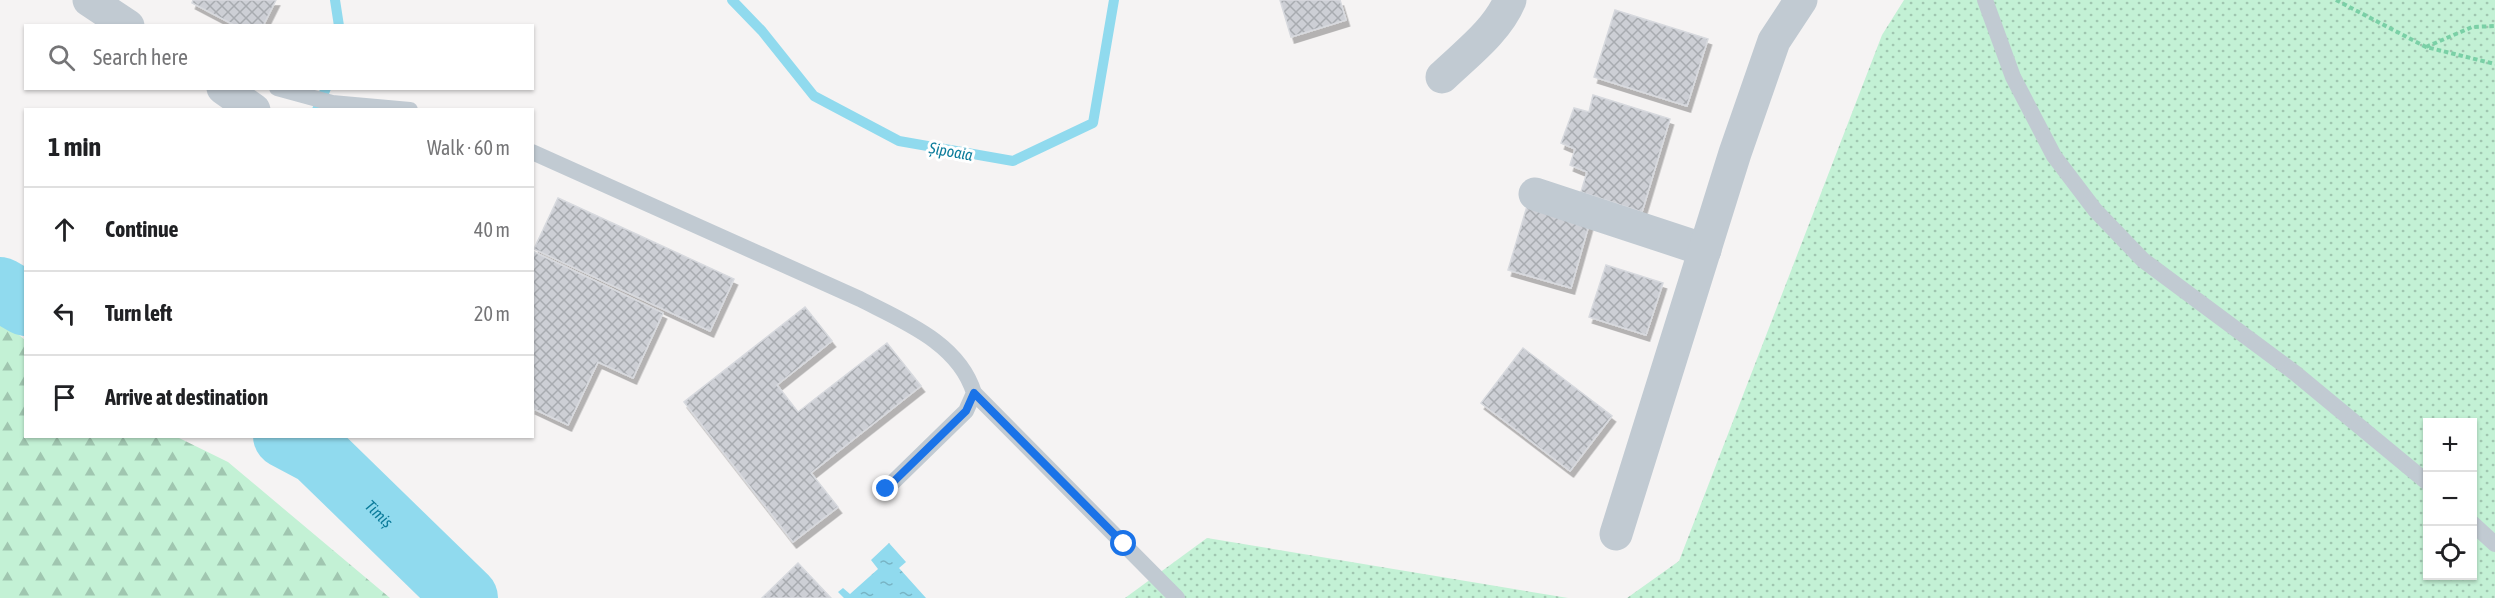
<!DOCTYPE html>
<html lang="en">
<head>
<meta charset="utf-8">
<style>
  :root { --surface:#fff; --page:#f2f2f2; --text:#202124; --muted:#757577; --line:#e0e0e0 }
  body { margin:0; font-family:"Asap Condensed",sans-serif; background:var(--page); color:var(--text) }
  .controls { position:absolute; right:18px; bottom:18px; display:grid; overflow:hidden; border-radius:0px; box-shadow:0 2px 4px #0004 }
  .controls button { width:54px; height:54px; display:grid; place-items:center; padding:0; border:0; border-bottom:2px solid var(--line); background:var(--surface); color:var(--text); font:30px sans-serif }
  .stop { position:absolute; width:18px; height:18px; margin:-14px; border:4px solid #1a73e8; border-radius:50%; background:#fff }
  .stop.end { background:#1a73e8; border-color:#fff; box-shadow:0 2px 6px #0008 }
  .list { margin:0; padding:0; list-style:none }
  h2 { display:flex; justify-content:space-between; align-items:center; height:78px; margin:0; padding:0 24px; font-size:26px }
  h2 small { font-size:20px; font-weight:400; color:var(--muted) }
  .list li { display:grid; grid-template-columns:39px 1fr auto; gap:18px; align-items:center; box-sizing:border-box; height:84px; padding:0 24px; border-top:2px solid var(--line) }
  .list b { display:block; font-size:22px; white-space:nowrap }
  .list em { font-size:20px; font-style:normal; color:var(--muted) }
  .icon { flex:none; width:33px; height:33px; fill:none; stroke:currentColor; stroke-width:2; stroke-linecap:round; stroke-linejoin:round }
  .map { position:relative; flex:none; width:2495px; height:598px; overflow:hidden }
  .search { position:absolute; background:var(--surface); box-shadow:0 2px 4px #0004; left:24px; top:24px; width:510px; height:66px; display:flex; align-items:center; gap:15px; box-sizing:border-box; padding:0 21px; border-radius:0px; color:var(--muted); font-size:22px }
  .panel { position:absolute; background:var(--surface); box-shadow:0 2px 4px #0004; left:24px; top:108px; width:510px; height:330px; border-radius:0px }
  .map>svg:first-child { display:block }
</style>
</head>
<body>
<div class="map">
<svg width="2495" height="598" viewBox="0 0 2495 598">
  <defs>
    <pattern id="grass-dots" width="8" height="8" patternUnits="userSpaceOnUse" patternTransform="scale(1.5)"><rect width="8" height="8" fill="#c3f1d5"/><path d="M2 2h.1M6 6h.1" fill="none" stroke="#a0c6b0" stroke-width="1.8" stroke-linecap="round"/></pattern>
    <pattern id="forest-firs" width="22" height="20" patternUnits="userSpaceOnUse" patternTransform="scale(1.5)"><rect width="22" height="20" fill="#c3f1d5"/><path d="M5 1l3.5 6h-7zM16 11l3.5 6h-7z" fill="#a0c6b0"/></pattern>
    <pattern id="water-ripples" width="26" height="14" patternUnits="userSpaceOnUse" patternTransform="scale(1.5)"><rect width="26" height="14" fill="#90daee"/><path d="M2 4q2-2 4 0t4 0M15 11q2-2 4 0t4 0" fill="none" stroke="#78b4c4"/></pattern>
    <pattern id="building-cross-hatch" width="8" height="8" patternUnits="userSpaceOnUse" patternTransform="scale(1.5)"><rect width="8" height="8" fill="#cdcfd5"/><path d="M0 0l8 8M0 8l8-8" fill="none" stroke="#a8abb0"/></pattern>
    <filter id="shadow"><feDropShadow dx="3.5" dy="6" stdDeviation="0" flood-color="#0004"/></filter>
  </defs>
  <rect width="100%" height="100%" fill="#f5f3f3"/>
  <g fill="url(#grass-dots)" fill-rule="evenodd">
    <path d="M 1904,0 L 2495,0 L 2495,598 L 1627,598 L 1679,561 L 1882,35 ZM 2428,422 L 2472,422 L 2472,576 L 2428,576 Z"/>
    <path d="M 1207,538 L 1568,598 L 1125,598 Z"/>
  </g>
  <path fill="url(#forest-firs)" d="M 0,319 L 25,340 L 26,436 L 177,437 L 228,462 L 390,598 L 0,598 Z"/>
  <path fill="url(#water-ripples)" d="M 889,543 L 906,562 L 899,568 L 926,598 L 844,598 L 838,592 L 843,588 L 850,594 L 878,569 L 871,560 Z"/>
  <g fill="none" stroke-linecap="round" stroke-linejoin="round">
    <g stroke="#90daee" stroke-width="10">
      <path d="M 335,0 L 339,26"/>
      <path d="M 732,0 L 762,31 L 814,96 L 899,141 L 1013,161 L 1093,123 L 1114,0"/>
      <path d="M 317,110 L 326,88"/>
      <path d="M 0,278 L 26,277"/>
    </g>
    <g stroke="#90daee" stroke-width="64">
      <path d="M 0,289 L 26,304"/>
      <path id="s1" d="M 285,436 L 317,453 L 466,598"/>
    </g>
  </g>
  <g fill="url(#building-cross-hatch)" stroke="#d7d9de" stroke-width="1.5" filter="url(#shadow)">
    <path d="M 193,0 L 276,0 L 263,26 L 236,26 L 192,3 Z"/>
    <path d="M 1280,0 L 1340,0 L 1346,20 L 1291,37 Z"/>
    <path d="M 1615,10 L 1708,39 L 1687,106 L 1594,77 Z"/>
    <path d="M 1593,95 L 1670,119 L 1642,212 L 1581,192 L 1587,172 L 1570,165 L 1575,149 L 1561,143 L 1574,108 L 1589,112 Z"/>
    <path d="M 558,198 L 734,279 L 710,331 L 534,249 Z"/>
    <path d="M 1528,203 L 1590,221 L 1571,288 L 1508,270 Z"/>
    <path d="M 532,251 L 663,313 L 633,378 L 598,362 L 568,425 L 532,408 Z"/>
    <path d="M 1606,265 L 1663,283 L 1646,335 L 1589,317 Z"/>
    <path d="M 805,307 L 832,341 L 777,385 L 798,412 L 887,343 L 921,386 L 811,473 L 838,507 L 793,542 L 684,402 Z"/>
    <path d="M 1523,348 L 1612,416 L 1570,471 L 1481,403 Z"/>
    <path d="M 798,563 L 831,598 L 762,598 Z"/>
  </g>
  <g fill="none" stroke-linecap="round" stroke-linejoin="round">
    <g stroke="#7ad0a6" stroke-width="4" stroke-dasharray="4.5 3" stroke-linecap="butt">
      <path d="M 2336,0 L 2426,47 L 2495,64"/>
      <path d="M 2426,47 L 2472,27 L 2495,26"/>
    </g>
    <g stroke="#c1cad2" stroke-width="16">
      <path d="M 1985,0 L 2013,77 L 2054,156 L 2095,210 L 2143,260 L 2295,373 L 2428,483"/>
      <path d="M 277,88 L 332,103 L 410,110"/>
      <path d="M 532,152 L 860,299 C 903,321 959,343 974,393 L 966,411 L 886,489"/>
      <path d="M 974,393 L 1177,598"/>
      <path d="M 2472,523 L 2495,544"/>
    </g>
    <g stroke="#c1cad2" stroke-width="33">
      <path d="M 89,0 L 128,26"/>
      <path d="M 1442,77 C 1466,54 1497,31 1510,0"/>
      <path d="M 223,88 L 254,110"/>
      <path d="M 1535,194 L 1705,250"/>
      <path d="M 1616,534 L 1735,153 L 1774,41 L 1801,0"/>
    </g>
  </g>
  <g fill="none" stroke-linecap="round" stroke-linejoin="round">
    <path stroke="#1a73e8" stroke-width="8" d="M 886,489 L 966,411 L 974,393 L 1124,544"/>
  </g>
  <g text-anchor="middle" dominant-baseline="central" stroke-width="6" stroke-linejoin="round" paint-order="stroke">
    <g font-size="16" font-style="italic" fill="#0c7c9b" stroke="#fff">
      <text transform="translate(951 151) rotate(10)">Șipoaia</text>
      <text stroke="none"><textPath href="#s1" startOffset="123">Timiș</textPath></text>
    </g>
  </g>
</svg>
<div class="controls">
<button>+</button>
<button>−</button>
<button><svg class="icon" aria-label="locate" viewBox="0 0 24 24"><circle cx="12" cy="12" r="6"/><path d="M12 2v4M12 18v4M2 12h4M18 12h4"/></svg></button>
</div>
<div class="stop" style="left:1124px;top:544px"></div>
<div class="stop end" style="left:886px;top:489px"></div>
<div class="search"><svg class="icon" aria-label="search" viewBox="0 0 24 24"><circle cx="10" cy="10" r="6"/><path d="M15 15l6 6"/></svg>Search here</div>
<section class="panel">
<h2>1 min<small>Walk · 60 m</small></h2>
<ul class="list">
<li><svg class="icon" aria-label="ahead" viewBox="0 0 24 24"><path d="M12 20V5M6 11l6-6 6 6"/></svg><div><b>Continue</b></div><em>40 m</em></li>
<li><svg class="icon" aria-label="left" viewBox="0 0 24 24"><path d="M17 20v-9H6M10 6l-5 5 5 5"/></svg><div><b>Turn left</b></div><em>20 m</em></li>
<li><svg class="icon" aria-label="arrive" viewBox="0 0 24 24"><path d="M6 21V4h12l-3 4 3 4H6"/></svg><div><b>Arrive at destination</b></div></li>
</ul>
</section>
</div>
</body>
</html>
